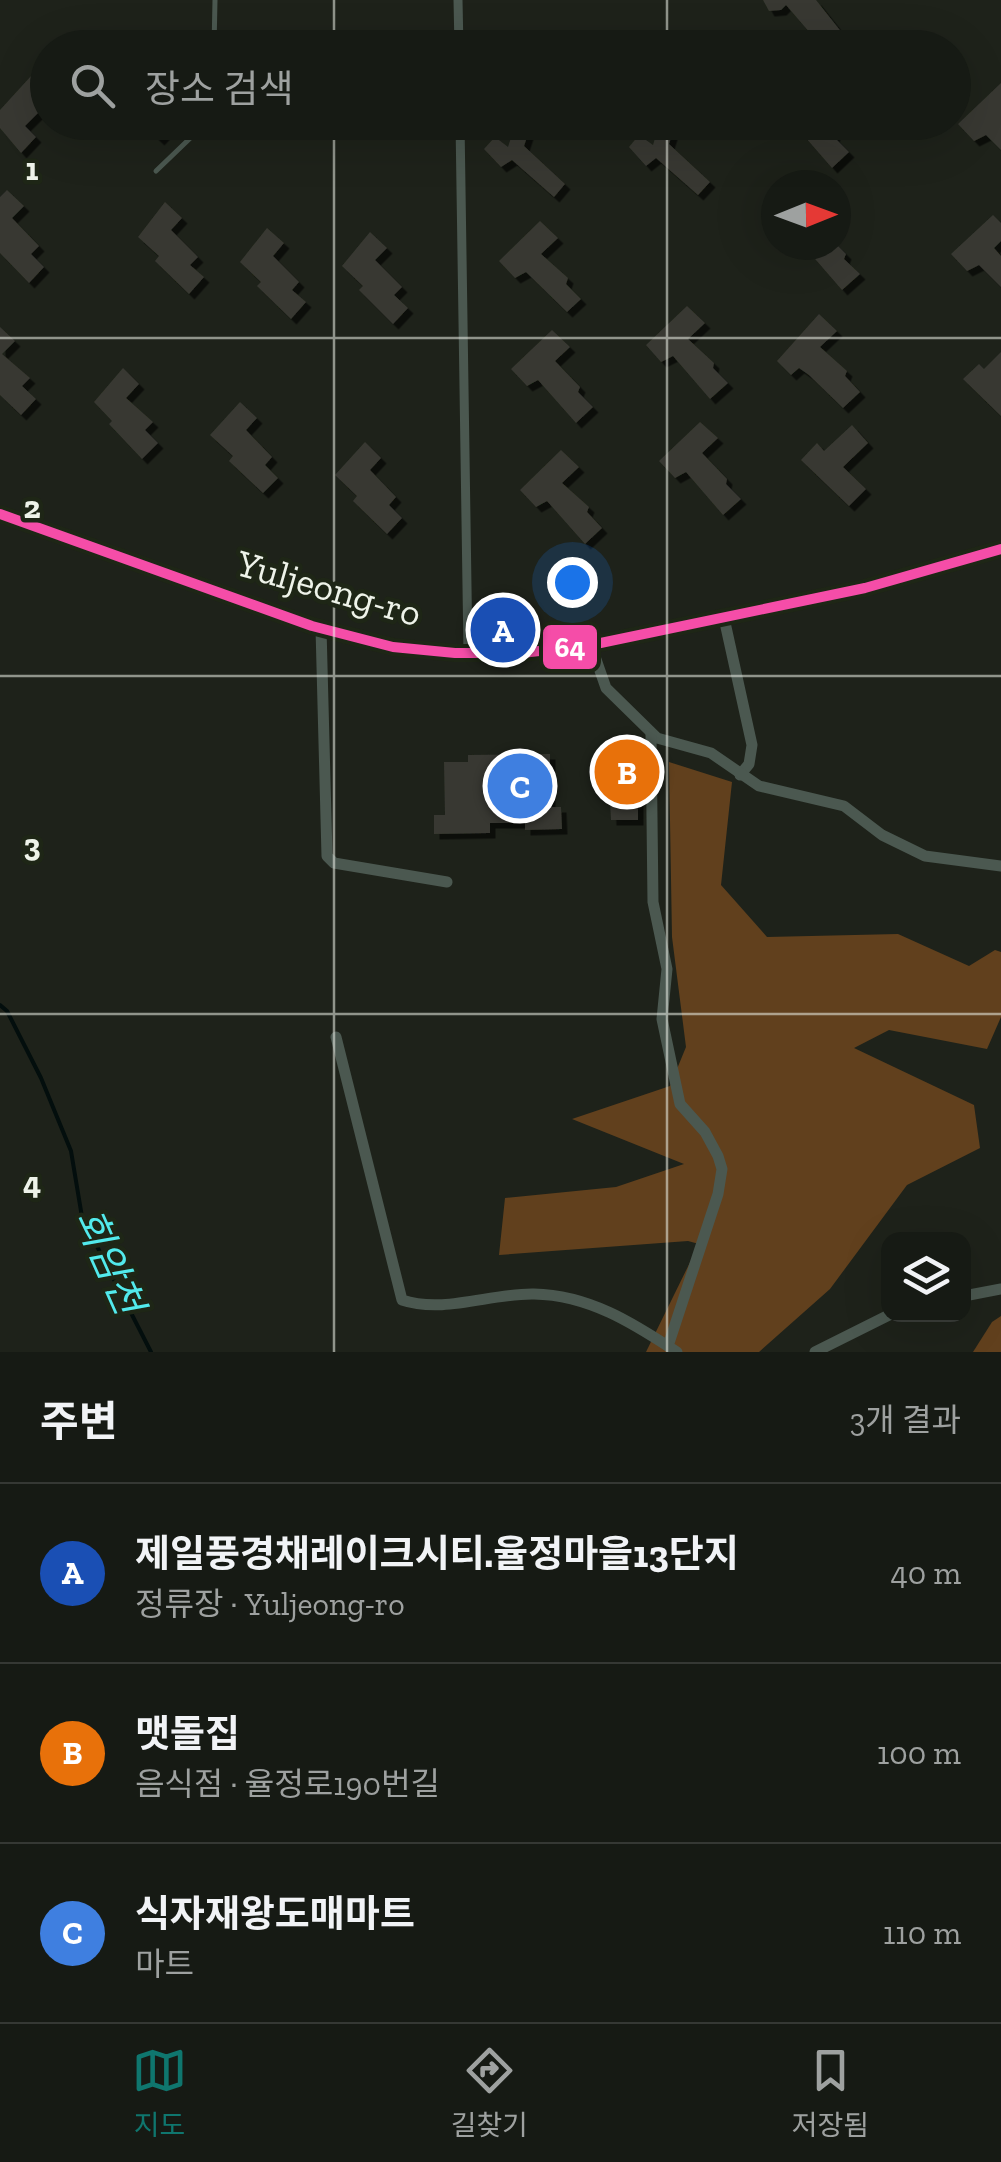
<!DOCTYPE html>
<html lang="ko">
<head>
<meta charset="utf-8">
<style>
  :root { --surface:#161a14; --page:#232722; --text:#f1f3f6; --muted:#9ea1a0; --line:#353834; --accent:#0f766e }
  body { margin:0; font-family:"Zilla Slab","Noto Sans KR",serif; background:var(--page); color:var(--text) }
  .controls { position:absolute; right:30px; bottom:30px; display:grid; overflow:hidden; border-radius:20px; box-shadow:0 10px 40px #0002 }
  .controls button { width:90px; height:90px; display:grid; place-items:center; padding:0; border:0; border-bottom:2px solid var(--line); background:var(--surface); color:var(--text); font:50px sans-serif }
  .compass { position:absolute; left:761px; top:170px; width:90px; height:90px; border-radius:50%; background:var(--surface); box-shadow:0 10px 40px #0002; rotate:89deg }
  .you { position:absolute; left:572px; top:582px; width:35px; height:35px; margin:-25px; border:8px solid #fff; border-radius:50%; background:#1a73e8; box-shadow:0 0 0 15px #1a73e833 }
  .badge { display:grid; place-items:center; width:65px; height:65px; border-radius:50%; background:var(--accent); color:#fff; font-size:32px; font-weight:700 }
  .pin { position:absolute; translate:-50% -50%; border:5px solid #fff; box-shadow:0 2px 10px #0006 }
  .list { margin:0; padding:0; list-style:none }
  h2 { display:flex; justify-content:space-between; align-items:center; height:130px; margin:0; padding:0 40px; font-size:42px }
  h2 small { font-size:32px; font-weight:400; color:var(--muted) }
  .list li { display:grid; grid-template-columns:65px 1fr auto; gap:30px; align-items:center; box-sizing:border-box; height:180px; padding:0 40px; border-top:2px solid var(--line) }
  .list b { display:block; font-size:38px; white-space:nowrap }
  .list p { margin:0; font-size:32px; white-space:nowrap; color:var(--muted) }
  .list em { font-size:32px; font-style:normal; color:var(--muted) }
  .icon { flex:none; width:55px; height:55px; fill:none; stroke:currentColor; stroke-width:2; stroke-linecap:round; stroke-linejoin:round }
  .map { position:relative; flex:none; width:1001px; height:1352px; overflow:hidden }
  .search { position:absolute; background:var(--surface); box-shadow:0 10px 40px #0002; left:30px; right:30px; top:30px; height:110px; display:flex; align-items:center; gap:25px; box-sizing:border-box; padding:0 35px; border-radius:55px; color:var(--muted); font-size:38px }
  .sheet { height:670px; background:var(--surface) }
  nav { display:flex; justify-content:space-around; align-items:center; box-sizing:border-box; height:140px; border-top:2px solid var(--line); background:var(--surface); font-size:28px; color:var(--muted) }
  nav a { display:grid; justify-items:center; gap:5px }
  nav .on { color:var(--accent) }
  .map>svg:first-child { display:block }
</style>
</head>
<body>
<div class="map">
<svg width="1001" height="1352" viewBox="0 0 1001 1352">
  <defs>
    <filter id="shadow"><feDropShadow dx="5.5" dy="5.5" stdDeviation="0" flood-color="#0009"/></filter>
  </defs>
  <rect width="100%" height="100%" fill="#1e221a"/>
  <g fill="#61401d">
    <path d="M 669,762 L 732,782 L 721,885 L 767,937 L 898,934 L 969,966 L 995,950 L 1001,952 L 1001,1017 L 987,1049 L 889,1030 L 854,1048 L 974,1105 L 980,1148 L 907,1185 L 830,1289 L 759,1352 L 646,1352 L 699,1244 L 688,1241 L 499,1255 L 505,1198 L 616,1187 L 684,1164 L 572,1119 L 670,1086 L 686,1047 L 672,937 Z"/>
    <path d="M 1001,1316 L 1001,1352 L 973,1352 L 992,1322 Z"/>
  </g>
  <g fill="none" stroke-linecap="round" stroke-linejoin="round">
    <path stroke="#030e0d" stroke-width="4" d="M 0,1005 L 7,1011 L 41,1078 L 71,1151 L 82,1217 L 151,1352"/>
  </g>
  <g fill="#383931" filter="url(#shadow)">
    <path d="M 763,0 L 816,0 L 843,34 L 823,48 L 786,5 L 781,10 L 769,11 Z"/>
    <path d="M 42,64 L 48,69 L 48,103 L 25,126 L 36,137 L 21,153 L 0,128 L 0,110 Z"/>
    <path d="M 1001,83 L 1001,150 L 986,135 L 974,141 L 958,124 Z"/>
    <path d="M 140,122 L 176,122 L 159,140 Z"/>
    <path d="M 516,122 L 532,122 L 524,146 L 565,184 L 554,197 L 512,160 L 501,167 L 484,149 L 495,137 L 508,147 Z"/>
    <path d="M 660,122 L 676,122 L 669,144 L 710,182 L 698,195 L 656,158 L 646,166 L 629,147 L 639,135 L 653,145 Z"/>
    <path d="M 792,122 L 826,122 L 836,132 L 834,137 L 849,152 L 832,168 Z"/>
    <path d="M 7,190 L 24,206 L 12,218 L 39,246 L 31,254 L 44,267 L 29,283 L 0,253 L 0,197 Z"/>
    <path d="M 165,202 L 182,218 L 171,230 L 198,257 L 190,265 L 204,277 L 189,294 L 155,261 L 159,256 L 138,237 Z"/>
    <path d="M 993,215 L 1001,223 L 1001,241 L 994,248 L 1001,256 L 1001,287 L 979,265 L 967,271 L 951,254 Z"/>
    <path d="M 540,221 L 558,238 L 541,254 L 568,278 L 566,284 L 581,299 L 567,312 L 526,272 L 515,278 L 499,261 Z"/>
    <path d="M 267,228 L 284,243 L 273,256 L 299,282 L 292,290 L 306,302 L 291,319 L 257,286 L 261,282 L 240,262 Z"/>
    <path d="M 370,232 L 387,248 L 375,260 L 402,287 L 394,295 L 408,308 L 393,324 L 359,290 L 363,286 L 342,266 Z"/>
    <path d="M 803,245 L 837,245 L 846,254 L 844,259 L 860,274 L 842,290 Z"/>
    <path d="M 687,306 L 705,323 L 688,339 L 714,363 L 713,368 L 728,383 L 710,399 L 673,356 L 661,362 L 646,345 Z"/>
    <path d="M 819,314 L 837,331 L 820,347 L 847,371 L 845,376 L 860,392 L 843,408 L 809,375 L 799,368 L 791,375 L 777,361 Z"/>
    <path d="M 0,327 L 15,341 L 2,354 L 30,378 L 22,386 L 36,399 L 21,415 L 0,395 Z"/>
    <path d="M 552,330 L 570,347 L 555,361 L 580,387 L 578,392 L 593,407 L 576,423 L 538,380 L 527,386 L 511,369 Z"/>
    <path d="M 1001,352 L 1001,416 L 963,379 L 979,364 L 984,369 Z"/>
    <path d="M 123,368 L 139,384 L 126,398 L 153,422 L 145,430 L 158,443 L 142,459 L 109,424 L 112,421 L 94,402 Z"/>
    <path d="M 240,402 L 257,418 L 246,430 L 272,457 L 265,465 L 278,478 L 263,493 L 229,461 L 233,456 L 210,435 Z"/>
    <path d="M 700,422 L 718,438 L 702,453 L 727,479 L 726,484 L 741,499 L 723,515 L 686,472 L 675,478 L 659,461 Z"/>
    <path d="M 852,425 L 868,443 L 843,467 L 866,489 L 849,506 L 801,460 L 817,443 L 824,451 Z"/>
    <path d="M 365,442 L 381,458 L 370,470 L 396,497 L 389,505 L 402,518 L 387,534 L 353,501 L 357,496 L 335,475 Z"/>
    <path d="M 561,450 L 579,467 L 562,483 L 589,507 L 587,512 L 602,528 L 585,544 L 547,501 L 536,507 L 520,490 Z"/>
    <path d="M 617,747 L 627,747 L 628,757 L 638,757 L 638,820 L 611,820 L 610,801 L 617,801 Z"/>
    <path d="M 550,754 L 550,807 L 561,807 L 562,829 L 525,830 L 525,823 L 490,823 L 490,833 L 434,834 L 434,815 L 445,815 L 444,762 L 468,762 L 468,755 Z"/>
  </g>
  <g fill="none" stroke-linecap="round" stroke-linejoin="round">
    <g stroke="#4b5850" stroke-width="5">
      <path d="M 214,48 L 215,0"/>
      <path d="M 156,171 L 207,122"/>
    </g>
    <g stroke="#4b5850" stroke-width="9">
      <path d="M 458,0 L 459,48"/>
      <path d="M 460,122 L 468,653"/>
    </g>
    <g stroke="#4b5850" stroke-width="11">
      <path d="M 724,618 L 752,745 L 749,764 L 740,775"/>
      <path d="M 321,628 L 327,856 L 334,863 L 447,882"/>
      <path d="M 591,645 L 606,688 L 657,738 L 711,753 L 759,786 L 844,806 L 882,835 L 925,856 L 1001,866"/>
      <path d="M 651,734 L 653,902 L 667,969 L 662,1019 L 680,1104 L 705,1132 L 718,1156 L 722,1169 L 718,1194 L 668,1346"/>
      <path d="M 336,1037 L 402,1300 C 444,1314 491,1293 534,1294 C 589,1295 633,1323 677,1352"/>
      <path d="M 964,1296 L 1001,1289"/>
      <path d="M 815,1352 L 891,1314"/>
    </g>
    <path stroke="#53635b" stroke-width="15" d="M 0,514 L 312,626 L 393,647 L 455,653 L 522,653 L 591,645 L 865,588 L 1001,549"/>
    <g stroke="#1e2616" stroke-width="18">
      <path id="bus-1" d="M 0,514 L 312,626 L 393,647 L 455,653 L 522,653 L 591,645 L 865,588 L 1001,549"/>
    </g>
    <use href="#bus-1" stroke="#f54da8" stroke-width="10"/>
  </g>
  <path fill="none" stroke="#eef3e9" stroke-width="2.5" stroke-opacity="0.55" d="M 334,0 L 334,48M 667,0 L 667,48M 334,122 L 334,1352M 667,122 L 667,1352M 0,338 L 1001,338M 0,676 L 1001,676M 0,1014 L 1001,1014"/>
  <g text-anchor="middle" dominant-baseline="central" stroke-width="9" stroke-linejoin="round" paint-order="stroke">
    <g font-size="38" fill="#eef3e9" stroke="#1e2616">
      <text transform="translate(329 588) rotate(16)">Yuljeong-ro</text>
    </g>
    <g font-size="40" font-style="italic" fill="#52eaec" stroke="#1e2616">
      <text transform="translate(109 1261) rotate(66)">회암천</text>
    </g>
  </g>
  <g font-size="32" text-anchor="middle" font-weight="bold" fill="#eef3e9" stroke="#1e2616" stroke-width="9" stroke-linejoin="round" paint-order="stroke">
    <text x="32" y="180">1</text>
    <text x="32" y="518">2</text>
    <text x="32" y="856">3</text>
    <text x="32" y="1194">4</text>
  </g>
  <rect stroke="#1e2616" stroke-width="4" x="541" y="623" width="58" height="48" rx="10" fill="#f54da8"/>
  <g font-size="28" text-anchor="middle" font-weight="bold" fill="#fff">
    <text x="570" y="657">64</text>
  </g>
</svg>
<div class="controls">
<button><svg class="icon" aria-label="layers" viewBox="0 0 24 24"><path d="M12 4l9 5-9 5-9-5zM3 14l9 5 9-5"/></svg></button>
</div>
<svg class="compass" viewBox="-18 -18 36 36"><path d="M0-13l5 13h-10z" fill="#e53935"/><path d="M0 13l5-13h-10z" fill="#9ea1a0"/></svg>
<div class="you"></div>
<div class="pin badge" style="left:503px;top:630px;background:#1a4fb4">A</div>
<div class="pin badge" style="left:627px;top:772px;background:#e8710a">B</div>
<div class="pin badge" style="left:520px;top:786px;background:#3f7fe0">C</div>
<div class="search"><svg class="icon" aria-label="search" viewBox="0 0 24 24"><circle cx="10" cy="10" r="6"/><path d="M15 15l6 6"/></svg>장소 검색</div>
</div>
<section class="sheet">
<h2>주변<small>3개 결과</small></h2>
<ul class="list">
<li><span class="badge" style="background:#1a4fb4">A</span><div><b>제일풍경채레이크시티.율정마을13단지</b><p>정류장 · Yuljeong-ro</p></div><em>40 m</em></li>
<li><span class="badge" style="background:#e8710a">B</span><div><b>맷돌집</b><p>음식점 · 율정로190번길</p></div><em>100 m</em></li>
<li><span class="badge" style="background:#3f7fe0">C</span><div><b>식자재왕도매마트</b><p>마트</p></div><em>110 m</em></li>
</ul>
</section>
<nav>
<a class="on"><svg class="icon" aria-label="map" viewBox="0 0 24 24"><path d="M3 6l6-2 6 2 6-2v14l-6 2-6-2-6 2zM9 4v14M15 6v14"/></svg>지도</a>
<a><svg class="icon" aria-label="directions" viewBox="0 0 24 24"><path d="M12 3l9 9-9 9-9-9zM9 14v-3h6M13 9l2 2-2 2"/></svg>길찾기</a>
<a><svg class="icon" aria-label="saved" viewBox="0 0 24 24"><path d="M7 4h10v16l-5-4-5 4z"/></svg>저장됨</a>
</nav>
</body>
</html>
